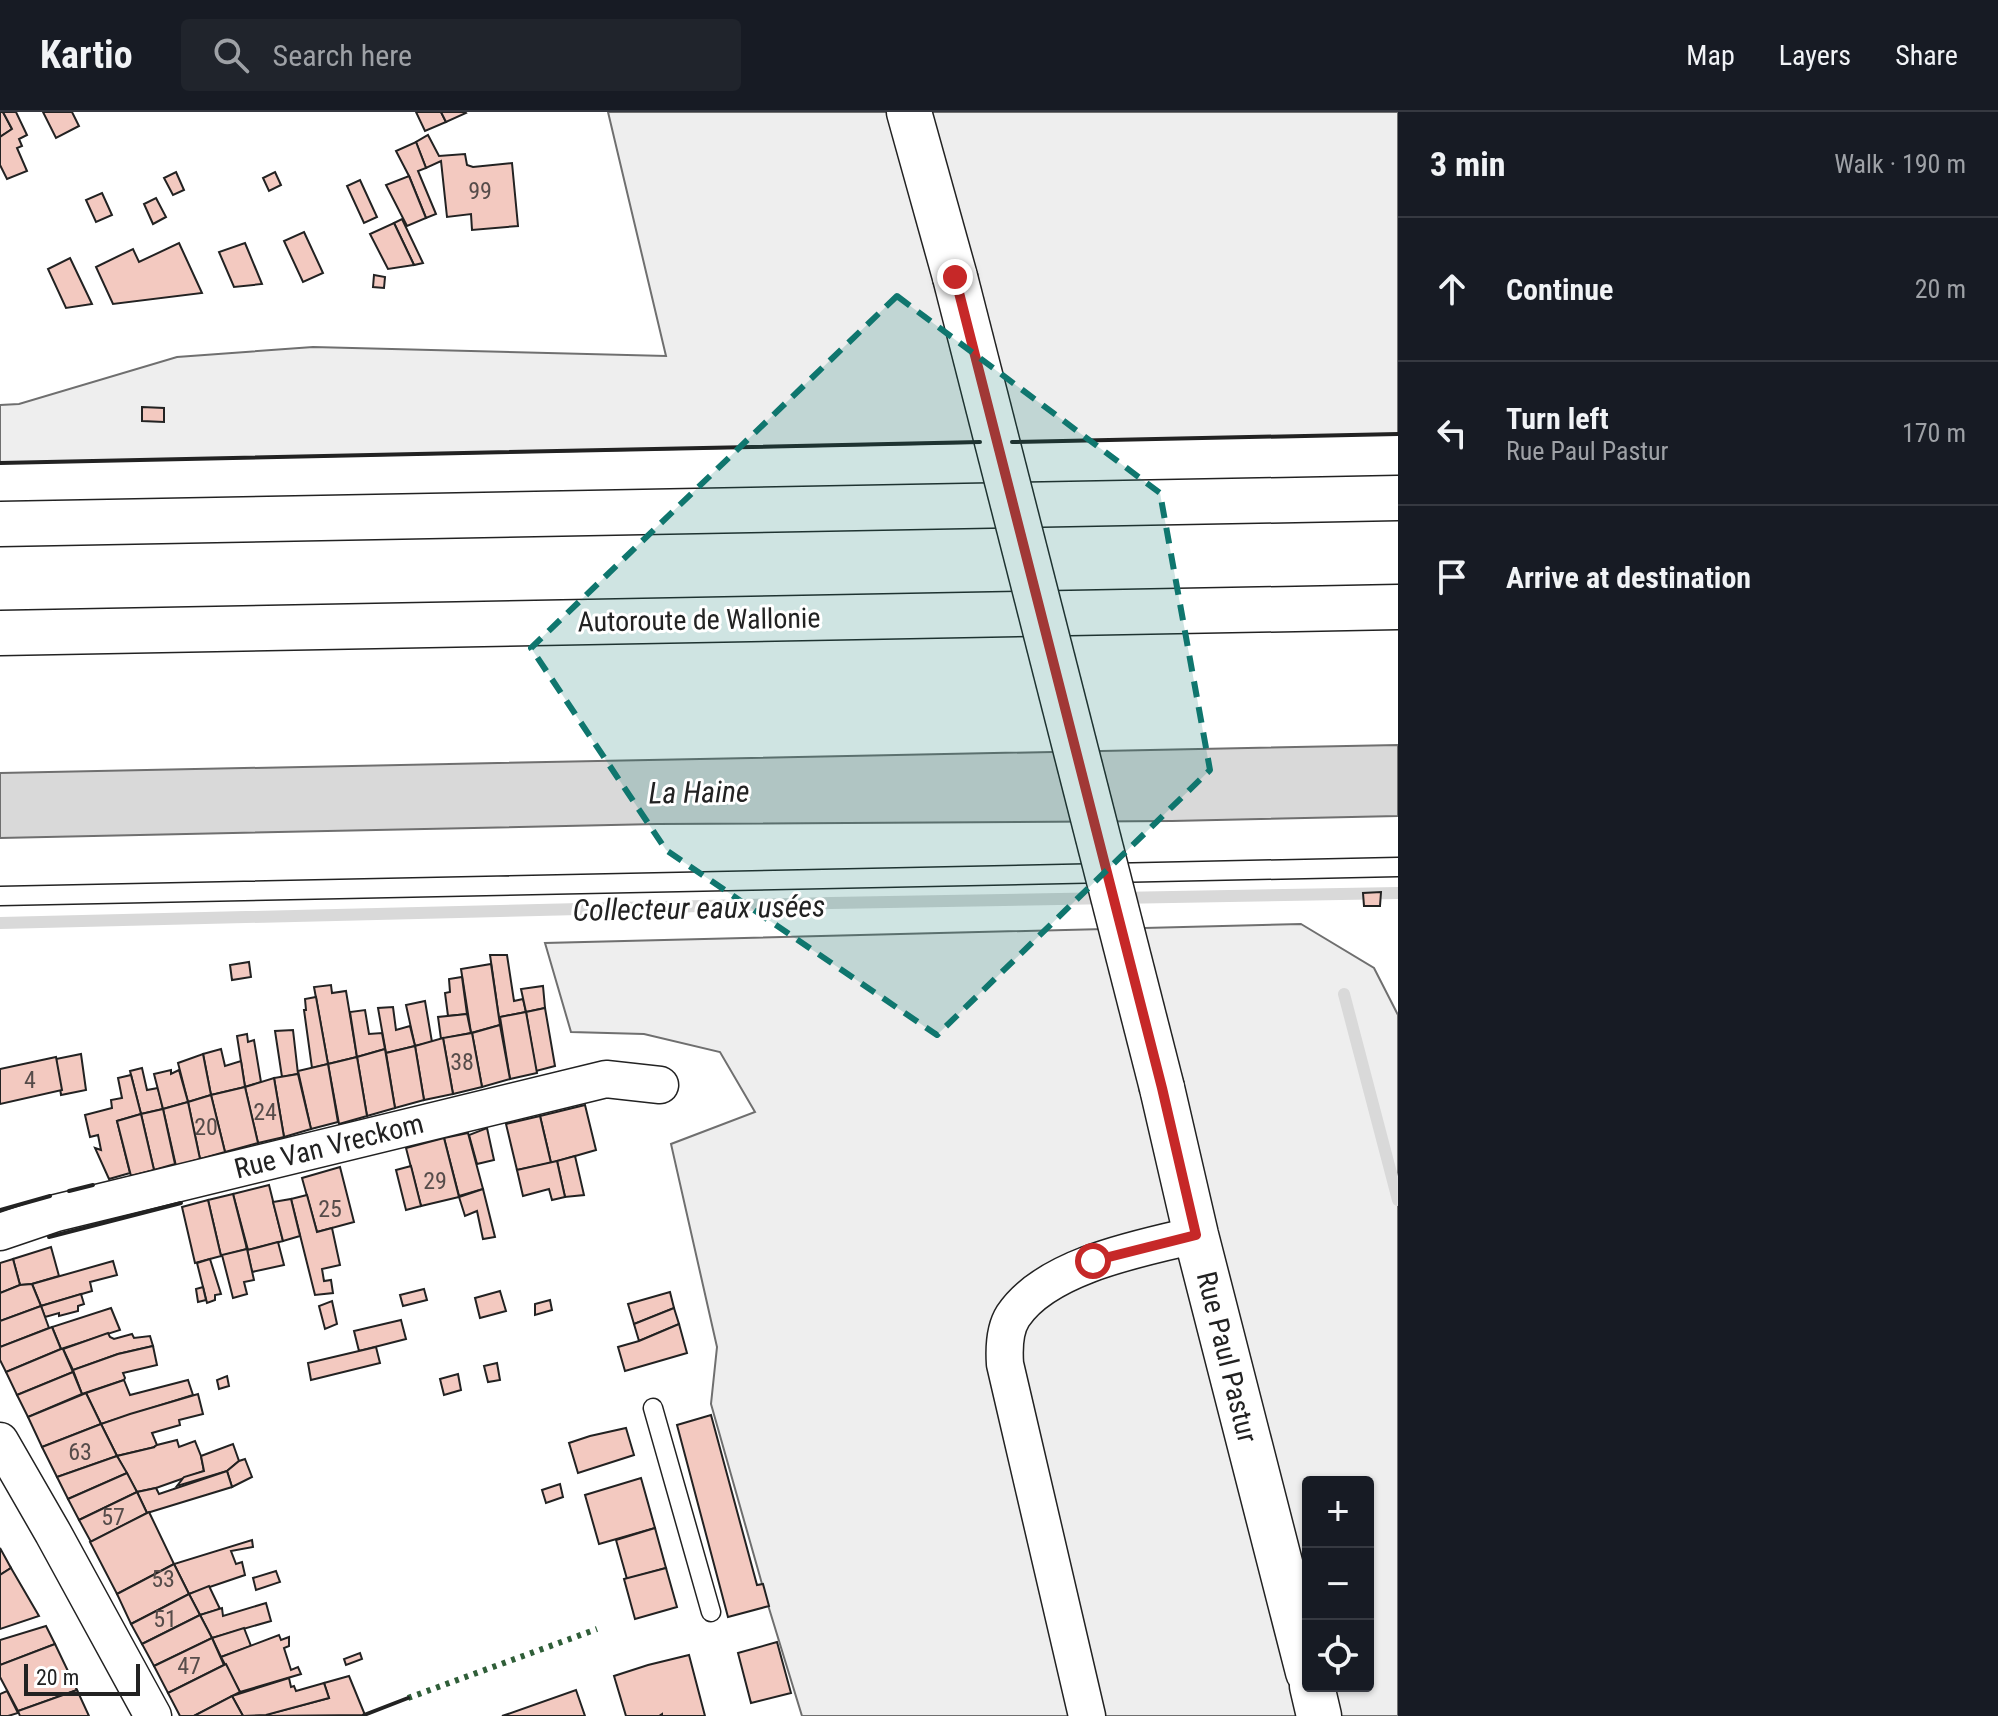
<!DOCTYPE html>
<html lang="en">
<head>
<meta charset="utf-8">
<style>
  :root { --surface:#171b24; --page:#20242c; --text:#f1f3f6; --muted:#9ea1a6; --line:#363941 }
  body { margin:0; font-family:"Roboto Condensed",sans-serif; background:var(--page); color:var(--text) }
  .controls { position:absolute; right:24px; bottom:24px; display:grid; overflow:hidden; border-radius:8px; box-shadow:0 2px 6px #0004 }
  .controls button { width:72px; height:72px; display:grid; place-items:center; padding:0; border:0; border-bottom:2px solid var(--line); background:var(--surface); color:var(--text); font:40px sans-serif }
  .scale { position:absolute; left:24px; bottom:20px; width:116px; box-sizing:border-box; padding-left:8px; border:4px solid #222; border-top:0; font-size:22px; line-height:28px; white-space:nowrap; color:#222; -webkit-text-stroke:6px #fff; paint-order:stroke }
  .stop { position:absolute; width:24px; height:24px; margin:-18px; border:6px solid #c62828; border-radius:50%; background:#fff }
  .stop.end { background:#c62828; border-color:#fff; box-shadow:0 2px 8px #0008 }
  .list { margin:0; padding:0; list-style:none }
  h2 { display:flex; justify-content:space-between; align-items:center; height:104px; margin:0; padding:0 32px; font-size:34px }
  h2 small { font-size:26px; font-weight:400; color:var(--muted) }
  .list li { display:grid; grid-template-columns:52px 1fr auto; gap:24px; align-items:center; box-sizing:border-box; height:144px; padding:0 32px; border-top:2px solid var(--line) }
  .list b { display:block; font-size:30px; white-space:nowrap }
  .list p { margin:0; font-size:26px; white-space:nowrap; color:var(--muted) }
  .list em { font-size:26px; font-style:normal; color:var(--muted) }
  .icon { flex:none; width:44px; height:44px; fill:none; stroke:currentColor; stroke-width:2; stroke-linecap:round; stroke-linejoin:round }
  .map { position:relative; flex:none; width:1398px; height:1604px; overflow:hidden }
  header { display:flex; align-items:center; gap:48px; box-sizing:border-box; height:112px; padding:0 40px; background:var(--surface); border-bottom:2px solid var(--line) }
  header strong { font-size:38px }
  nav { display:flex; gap:44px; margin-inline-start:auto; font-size:28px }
  .search { width:560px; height:72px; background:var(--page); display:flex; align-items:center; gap:20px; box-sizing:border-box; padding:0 28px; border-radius:8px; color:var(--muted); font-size:30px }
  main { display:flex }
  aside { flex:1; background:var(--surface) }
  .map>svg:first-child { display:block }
</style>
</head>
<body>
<header>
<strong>Kartio</strong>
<div class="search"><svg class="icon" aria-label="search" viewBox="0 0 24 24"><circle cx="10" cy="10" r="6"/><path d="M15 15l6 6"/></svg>Search here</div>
<nav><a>Map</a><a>Layers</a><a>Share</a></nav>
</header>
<main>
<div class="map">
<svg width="1398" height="1604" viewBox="0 0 1398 1604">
  <rect width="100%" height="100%" fill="#fff"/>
  <g fill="#eee" stroke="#6f6f6f" stroke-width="2" fill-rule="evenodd">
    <path d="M 608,0 L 1398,0 L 1398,322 L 0,351 L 0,293 L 19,292 L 177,245 L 313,235 L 666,244 Z"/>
    <path d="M 1301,812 L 1374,856 L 1398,903 L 1398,1604 L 802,1604 L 768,1493 L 711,1292 L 717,1235 L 671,1032 L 755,1000 L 720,940 L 644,922 L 571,920 L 545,831 ZM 1308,1370 L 1368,1370 L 1368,1574 L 1308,1574 Z"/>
  </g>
  <path fill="#d9d9d9" stroke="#6f6f6f" stroke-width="2" d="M 1398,633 L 1398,704 L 1172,709 L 657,712 L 0,726 L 0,661 Z"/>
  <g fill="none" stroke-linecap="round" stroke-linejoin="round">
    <g stroke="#d9d9d9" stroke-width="12">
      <path d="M 0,811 L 831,791 L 1398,781"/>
      <path d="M 1344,882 L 1398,1088"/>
    </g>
  </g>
  <g fill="#f3c9c0" stroke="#222" stroke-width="2">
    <path d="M 0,0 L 3,0 L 12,17 L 0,25 Z"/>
    <path d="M 3,0 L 16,0 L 27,23 L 19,27 L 22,34 L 17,36 L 27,59 L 7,67 L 0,53 L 0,25 L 12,17 Z"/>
    <path d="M 43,0 L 72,0 L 79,14 L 56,26 Z"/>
    <path d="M 416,0 L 441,0 L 446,10 L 425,19 Z"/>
    <path d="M 441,0 L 465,0 L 466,1 L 446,10 Z"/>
    <path d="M 428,23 L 439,44 L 465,42 L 467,53 L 473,55 L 512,51 L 518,114 L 472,118 L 471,102 L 447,105 L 441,49 L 426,56 L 416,30 Z"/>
    <path d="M 416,30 L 426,56 L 418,59 L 436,102 L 426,106 L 409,64 L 396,39 Z"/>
    <path d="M 176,60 L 184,78 L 173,83 L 164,66 Z"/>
    <path d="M 275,60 L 281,73 L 269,79 L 263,66 Z"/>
    <path d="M 409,64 L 426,106 L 407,114 L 386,73 Z"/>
    <path d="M 360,68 L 377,105 L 364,111 L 347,74 Z"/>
    <path d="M 102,81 L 112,103 L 96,110 L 86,88 Z"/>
    <path d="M 156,86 L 166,105 L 153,112 L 144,92 Z"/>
    <path d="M 402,107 L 423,151 L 414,153 L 394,111 Z"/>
    <path d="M 394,111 L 414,153 L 388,157 L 370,122 Z"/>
    <path d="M 304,120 L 323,161 L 303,170 L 284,129 Z"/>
    <path d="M 179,131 L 202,181 L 113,192 L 96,155 L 133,137 L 139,150 Z"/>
    <path d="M 245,131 L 262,172 L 234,175 L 219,140 Z"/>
    <path d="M 70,146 L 92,192 L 66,196 L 48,157 Z"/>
    <path d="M 374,163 L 385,165 L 384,176 L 373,175 Z"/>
    <path d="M 142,295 L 164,296 L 164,310 L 142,309 Z"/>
    <path d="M 1381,780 L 1380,794 L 1364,794 L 1363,781 Z"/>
    <path d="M 490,843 L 507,843 L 514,889 L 523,887 L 526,900 L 500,905 L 500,913 Z"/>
    <path d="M 249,850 L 251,865 L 232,868 L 230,853 Z"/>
    <path d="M 491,852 L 500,913 L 471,921 L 461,857 Z"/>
    <path d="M 462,865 L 467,902 L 448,904 L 445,881 L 450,880 L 449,867 Z"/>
    <path d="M 331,873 L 332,881 L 346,879 L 357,945 L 328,952 L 314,875 Z"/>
    <path d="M 543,874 L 545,896 L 526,900 L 521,877 Z"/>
    <path d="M 316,885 L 328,952 L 312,956 L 304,898 L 306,898 L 305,887 Z"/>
    <path d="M 425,889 L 432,930 L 415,934 L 406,893 Z"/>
    <path d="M 393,895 L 396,918 L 410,914 L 415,934 L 386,941 L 378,896 Z"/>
    <path d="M 545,896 L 555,954 L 536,959 L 526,900 Z"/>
    <path d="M 365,898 L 369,922 L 382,921 L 385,937 L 357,945 L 350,900 Z"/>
    <path d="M 526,900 L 537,961 L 510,967 L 500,905 Z"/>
    <path d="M 467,902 L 471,921 L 441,927 L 438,905 Z"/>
    <path d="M 500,913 L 510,967 L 482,975 L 472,921 Z"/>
    <path d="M 293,918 L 298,962 L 282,965 L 275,919 Z"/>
    <path d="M 472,921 L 482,975 L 453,982 L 443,926 Z"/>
    <path d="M 247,922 L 248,930 L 254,928 L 261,970 L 245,975 L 237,924 Z"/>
    <path d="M 443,926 L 453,982 L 424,988 L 415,934 Z"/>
    <path d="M 415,934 L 424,988 L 395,996 L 386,941 Z"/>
    <path d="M 221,937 L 225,954 L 241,949 L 245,975 L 211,983 L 203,942 Z"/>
    <path d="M 385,937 L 395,996 L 367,1004 L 357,945 Z"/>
    <path d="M 81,942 L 86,978 L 61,983 L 56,947 Z"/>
    <path d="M 203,942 L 211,983 L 188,990 L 178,951 Z"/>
    <path d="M 56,945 L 62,978 L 0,992 L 0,957 Z"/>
    <path d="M 357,945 L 367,1004 L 339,1012 L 328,952 Z"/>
    <path d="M 328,952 L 338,1010 L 311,1017 L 298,959 Z"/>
    <path d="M 142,956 L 147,978 L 158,976 L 163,997 L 141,1002 L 130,959 Z"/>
    <path d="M 171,958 L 171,962 L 179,958 L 188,990 L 163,997 L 154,962 Z"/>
    <path d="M 298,962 L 311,1017 L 284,1025 L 274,966 Z"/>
    <path d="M 131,963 L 141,1002 L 117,1009 L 130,1061 L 109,1067 L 95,1036 L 101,1038 L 98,1023 L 90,1025 L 85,1003 L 112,996 L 111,988 L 122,986 L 118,966 Z"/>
    <path d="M 274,966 L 284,1025 L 258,1031 L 245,975 Z"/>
    <path d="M 245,975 L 258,1031 L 225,1040 L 211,983 Z"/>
    <path d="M 211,983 L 225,1040 L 200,1047 L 188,990 Z"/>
    <path d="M 188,990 L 200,1047 L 176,1054 L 163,997 Z"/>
    <path d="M 585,993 L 596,1038 L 551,1051 L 540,1004 Z"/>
    <path d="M 163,997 L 175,1052 L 154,1058 L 141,1002 Z"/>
    <path d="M 141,1002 L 154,1058 L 131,1064 L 117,1009 Z"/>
    <path d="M 540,1004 L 551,1051 L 517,1058 L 506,1012 Z"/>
    <path d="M 487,1016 L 494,1048 L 477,1052 L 469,1023 Z"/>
    <path d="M 468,1021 L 483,1077 L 459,1084 L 444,1026 Z"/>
    <path d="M 444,1026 L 459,1085 L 421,1094 L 406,1036 Z"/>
    <path d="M 575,1044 L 584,1083 L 565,1085 L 557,1049 Z"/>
    <path d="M 557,1049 L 565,1085 L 552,1088 L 549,1077 L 523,1084 L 517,1058 Z"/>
    <path d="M 411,1054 L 421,1094 L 406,1098 L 396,1058 Z"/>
    <path d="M 340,1055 L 354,1110 L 317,1120 L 302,1066 Z"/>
    <path d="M 269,1073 L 283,1129 L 248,1138 L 233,1082 Z"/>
    <path d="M 483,1077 L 495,1125 L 483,1127 L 477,1099 L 465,1104 L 459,1085 Z"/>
    <path d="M 233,1082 L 247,1137 L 221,1144 L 208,1088 Z"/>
    <path d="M 307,1083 L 317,1120 L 332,1116 L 340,1153 L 322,1157 L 324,1169 L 331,1168 L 333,1181 L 315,1183 L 291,1087 Z"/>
    <path d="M 291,1087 L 300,1124 L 283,1129 L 273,1090 Z"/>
    <path d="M 208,1088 L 221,1144 L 195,1151 L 182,1095 Z"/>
    <path d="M 278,1130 L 284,1153 L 252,1160 L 247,1137 L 248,1138 Z"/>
    <path d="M 51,1135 L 59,1164 L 32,1172 L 20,1173 L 13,1147 Z"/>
    <path d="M 247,1137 L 254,1168 L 244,1170 L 247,1182 L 233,1186 L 222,1143 Z"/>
    <path d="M 13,1147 L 20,1173 L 0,1181 L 0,1151 Z"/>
    <path d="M 210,1147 L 221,1182 L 215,1183 L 215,1188 L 207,1191 L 197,1151 Z"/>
    <path d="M 113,1149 L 117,1163 L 90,1170 L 92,1179 L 41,1194 L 32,1172 Z"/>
    <path d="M 32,1172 L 41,1194 L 0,1209 L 0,1181 L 20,1173 Z"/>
    <path d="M 203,1175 L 206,1188 L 198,1190 L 196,1177 Z"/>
    <path d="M 424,1177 L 427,1188 L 403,1194 L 400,1183 Z"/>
    <path d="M 500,1179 L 506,1199 L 480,1206 L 475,1186 Z"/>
    <path d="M 670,1180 L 674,1196 L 634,1212 L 628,1192 Z"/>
    <path d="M 81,1182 L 84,1192 L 78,1194 L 78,1199 L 59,1204 L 59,1201 L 45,1205 L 41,1194 Z"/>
    <path d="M 550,1188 L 552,1198 L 535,1203 L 535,1192 Z"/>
    <path d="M 332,1189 L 337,1212 L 325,1217 L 319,1194 Z"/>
    <path d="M 41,1194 L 49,1216 L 0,1235 L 0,1209 Z"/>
    <path d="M 111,1196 L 120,1218 L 61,1237 L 52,1215 Z"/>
    <path d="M 674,1196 L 679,1212 L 639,1229 L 634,1212 Z"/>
    <path d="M 401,1208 L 406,1227 L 359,1239 L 354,1219 Z"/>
    <path d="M 679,1212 L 687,1241 L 625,1259 L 618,1235 L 639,1229 Z"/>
    <path d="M 52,1215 L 61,1237 L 6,1260 L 0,1248 L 0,1235 Z"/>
    <path d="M 108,1221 L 110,1225 L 114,1227 L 132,1222 L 134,1226 L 150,1224 L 153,1234 L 118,1242 L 73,1258 L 63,1237 Z"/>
    <path d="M 153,1234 L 157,1253 L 123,1261 L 125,1266 L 124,1268 L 82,1282 L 73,1258 L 118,1242 Z"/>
    <path d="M 376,1235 L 380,1251 L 311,1268 L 308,1251 Z"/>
    <path d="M 61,1237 L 63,1237 L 73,1260 L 17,1283 L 6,1260 Z"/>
    <path d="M 497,1251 L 500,1268 L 488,1270 L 484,1254 Z"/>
    <path d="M 73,1260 L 82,1282 L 28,1305 L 17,1283 Z"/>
    <path d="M 458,1262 L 461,1278 L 444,1283 L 440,1267 Z"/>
    <path d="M 227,1264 L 229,1274 L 219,1277 L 217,1268 Z"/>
    <path d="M 124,1268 L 130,1283 L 188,1268 L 193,1283 L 101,1312 L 86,1281 Z"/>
    <path d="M 86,1281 L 101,1312 L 42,1335 L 28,1305 Z"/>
    <path d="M 198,1282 L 203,1302 L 179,1308 L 180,1313 L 152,1321 L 157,1333 L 154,1335 L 155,1335 L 117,1344 L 101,1312 L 130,1302 Z"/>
    <path d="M 711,1303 L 757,1473 L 763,1472 L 769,1494 L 728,1505 L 677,1313 Z"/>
    <path d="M 101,1312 L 117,1344 L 57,1365 L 42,1335 Z"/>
    <path d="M 626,1316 L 634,1343 L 578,1361 L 569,1331 L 590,1324 Z"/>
    <path d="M 177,1328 L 179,1335 L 195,1329 L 201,1344 L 204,1359 L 156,1376 L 137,1380 L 117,1344 L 155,1335 L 154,1335 L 157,1333 Z"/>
    <path d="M 233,1332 L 239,1349 L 227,1359 L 177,1374 L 184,1365 L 204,1359 L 201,1344 Z"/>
    <path d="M 117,1344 L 127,1361 L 68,1387 L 57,1365 Z"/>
    <path d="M 245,1347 L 252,1365 L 232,1375 L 227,1359 L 239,1349 Z"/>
    <path d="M 227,1359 L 232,1375 L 147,1401 L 137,1380 L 156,1376 L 159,1382 Z"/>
    <path d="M 127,1361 L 137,1380 L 79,1408 L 68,1387 Z"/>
    <path d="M 641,1366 L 655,1416 L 599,1432 L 585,1383 Z"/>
    <path d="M 560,1372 L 563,1385 L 546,1391 L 542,1378 Z"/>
    <path d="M 137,1380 L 147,1401 L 91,1430 L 79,1408 Z"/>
    <path d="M 149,1400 L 174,1452 L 117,1482 L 90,1430 Z"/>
    <path d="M 655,1416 L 666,1456 L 627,1467 L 616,1428 Z"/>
    <path d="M 252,1428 L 253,1435 L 231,1439 L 236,1452 L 242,1450 L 245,1463 L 189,1482 L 174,1452 Z"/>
    <path d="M 0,1436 L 11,1456 L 0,1463 Z"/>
    <path d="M 174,1452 L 189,1482 L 131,1512 L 117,1482 Z"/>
    <path d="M 11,1456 L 39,1504 L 0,1517 L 0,1463 Z"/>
    <path d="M 666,1456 L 677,1495 L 635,1507 L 624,1467 Z"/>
    <path d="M 276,1459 L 280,1470 L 256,1478 L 253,1466 Z"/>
    <path d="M 209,1474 L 220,1497 L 200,1503 L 189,1482 Z"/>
    <path d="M 189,1482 L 200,1503 L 142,1532 L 131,1512 Z"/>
    <path d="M 266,1491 L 271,1509 L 212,1526 L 200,1503 L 222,1496 L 223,1504 Z"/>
    <path d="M 200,1503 L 212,1526 L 154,1554 L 142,1532 Z"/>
    <path d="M 46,1514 L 55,1532 L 0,1553 L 0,1528 Z"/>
    <path d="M 244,1516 L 251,1534 L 221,1545 L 212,1526 Z"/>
    <path d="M 279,1523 L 281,1528 L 289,1525 L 289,1534 L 284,1536 L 291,1558 L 298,1555 L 301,1562 L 240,1580 L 221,1545 Z"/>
    <path d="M 212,1526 L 224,1553 L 168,1581 L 154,1554 Z"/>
    <path d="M 777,1530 L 791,1581 L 751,1591 L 738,1541 Z"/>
    <path d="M 55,1532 L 77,1578 L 18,1599 L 0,1565 L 0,1553 Z"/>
    <path d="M 360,1541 L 362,1547 L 346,1553 L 344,1547 Z"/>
    <path d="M 689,1543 L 705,1604 L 662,1604 L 662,1602 L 659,1604 L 626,1604 L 614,1564 L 648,1553 Z"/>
    <path d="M 226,1552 L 240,1580 L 194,1604 L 180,1604 L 168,1581 Z"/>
    <path d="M 349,1564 L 365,1603 L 261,1604 L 329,1586 L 324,1571 Z"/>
    <path d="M 289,1566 L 291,1575 L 294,1574 L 296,1579 L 324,1571 L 329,1586 L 266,1603 L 243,1604 L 232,1584 Z"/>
    <path d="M 77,1578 L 89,1604 L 20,1604 L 18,1599 Z"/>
    <path d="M 576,1578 L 585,1604 L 502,1604 L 508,1602 Z"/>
    <path d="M 7,1579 L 18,1601 L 8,1604 L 0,1604 L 0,1582 Z"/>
    <path d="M 232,1584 L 243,1604 L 194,1604 Z"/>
  </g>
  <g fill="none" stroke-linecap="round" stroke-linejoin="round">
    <g stroke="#222" stroke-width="21">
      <g id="lane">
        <path d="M 0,784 L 1398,755"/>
        <path d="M 653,1296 L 711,1500"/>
      </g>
    </g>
    <g stroke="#222" stroke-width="39">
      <g id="street">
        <path d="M 0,1120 L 56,1101 L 606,967 L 660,973"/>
        <path d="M 0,1329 L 53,1421 L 153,1604"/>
        <path d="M 1087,1604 L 1005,1252 C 1004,1237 1004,1218 1013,1204 C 1046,1154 1140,1136 1196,1123"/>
      </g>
    </g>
    <g stroke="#222" stroke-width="47">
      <g id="secondary">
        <path d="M 909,0 L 955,165"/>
        <path d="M 1162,976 L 1196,1123 L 1308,1560"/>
        <path d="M 1312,1574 L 1319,1604"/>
      </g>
    </g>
    <g stroke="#222" stroke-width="47">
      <g id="highway">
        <path d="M 0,412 L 1398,386"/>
        <path d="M 0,521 L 1398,495"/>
      </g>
    </g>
    <use href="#lane" stroke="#fff" stroke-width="18"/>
    <use href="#street" stroke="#fff" stroke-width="36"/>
    <use href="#secondary" stroke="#fff" stroke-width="44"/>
    <use href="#highway" stroke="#fff" stroke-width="44"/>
    <g stroke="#222" stroke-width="47" stroke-linecap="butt">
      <path id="secondary-bridge" d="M 955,165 L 1162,976"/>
    </g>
    <use href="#secondary-bridge" stroke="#fff" stroke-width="44"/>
    <path stroke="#2f5e38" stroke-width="6" stroke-dasharray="4 6" stroke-linecap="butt" d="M 408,1586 L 597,1517"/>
    <g stroke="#222" stroke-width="4">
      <path d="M 1012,330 L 1398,322"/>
      <path d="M 0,351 L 980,330"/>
      <path d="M 69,1079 L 93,1073"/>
      <path d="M 0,1098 L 50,1084"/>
      <path d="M 49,1125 L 181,1091"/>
      <path d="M 364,1603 L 408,1586"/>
    </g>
  </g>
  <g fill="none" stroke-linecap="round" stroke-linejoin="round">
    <path stroke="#c62828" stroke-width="10" d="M 955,165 L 1162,976 L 1196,1123 L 1093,1149"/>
  </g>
  <path fill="#0f766e" fill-opacity="0.2" stroke="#0f766e" stroke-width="6" stroke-dasharray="16 10" stroke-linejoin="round" d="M 897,184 L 1160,381 L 1210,658 L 937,923 L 666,738 L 531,536 Z"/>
  <g text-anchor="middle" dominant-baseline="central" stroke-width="6" stroke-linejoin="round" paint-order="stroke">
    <g font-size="24" fill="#564c4a">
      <text x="480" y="79">99</text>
      <text x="462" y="950">38</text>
      <text x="30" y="968">4</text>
      <text x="265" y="1000">24</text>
      <text x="206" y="1015">20</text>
      <text x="435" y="1069">29</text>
      <text x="330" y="1097">25</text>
      <text x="80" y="1340">63</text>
      <text x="113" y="1405">57</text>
      <text x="163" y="1467">53</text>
      <text x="165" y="1507">51</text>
      <text x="189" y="1554">47</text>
    </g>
    <g font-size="28" fill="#222" stroke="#fff">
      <text transform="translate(699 508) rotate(-1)">Autoroute de Wallonie</text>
      <text transform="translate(329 1034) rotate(-14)">Rue Van Vreckom</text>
      <text transform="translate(1227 1245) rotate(76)">Rue Paul Pastur</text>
    </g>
    <g font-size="30" font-style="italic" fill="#222" stroke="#fff">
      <text transform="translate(699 680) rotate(-1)">La Haine</text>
      <text transform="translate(699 796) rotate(-1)">Collecteur eaux usées</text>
    </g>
  </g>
</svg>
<div class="controls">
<button>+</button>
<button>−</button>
<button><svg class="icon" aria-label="locate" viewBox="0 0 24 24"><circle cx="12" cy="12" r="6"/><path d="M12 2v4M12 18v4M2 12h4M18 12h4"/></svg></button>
</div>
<div class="scale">20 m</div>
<div class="stop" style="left:1093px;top:1149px"></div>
<div class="stop end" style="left:955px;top:165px"></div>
</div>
<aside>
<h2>3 min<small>Walk · 190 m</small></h2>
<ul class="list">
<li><svg class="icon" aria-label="ahead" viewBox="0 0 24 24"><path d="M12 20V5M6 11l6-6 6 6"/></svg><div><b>Continue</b></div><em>20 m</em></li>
<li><svg class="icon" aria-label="left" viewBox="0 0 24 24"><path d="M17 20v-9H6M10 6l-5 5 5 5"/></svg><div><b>Turn left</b><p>Rue Paul Pastur</p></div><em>170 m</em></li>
<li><svg class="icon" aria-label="arrive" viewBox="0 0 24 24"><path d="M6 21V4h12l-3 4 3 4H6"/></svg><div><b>Arrive at destination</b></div></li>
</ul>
</aside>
</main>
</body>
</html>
